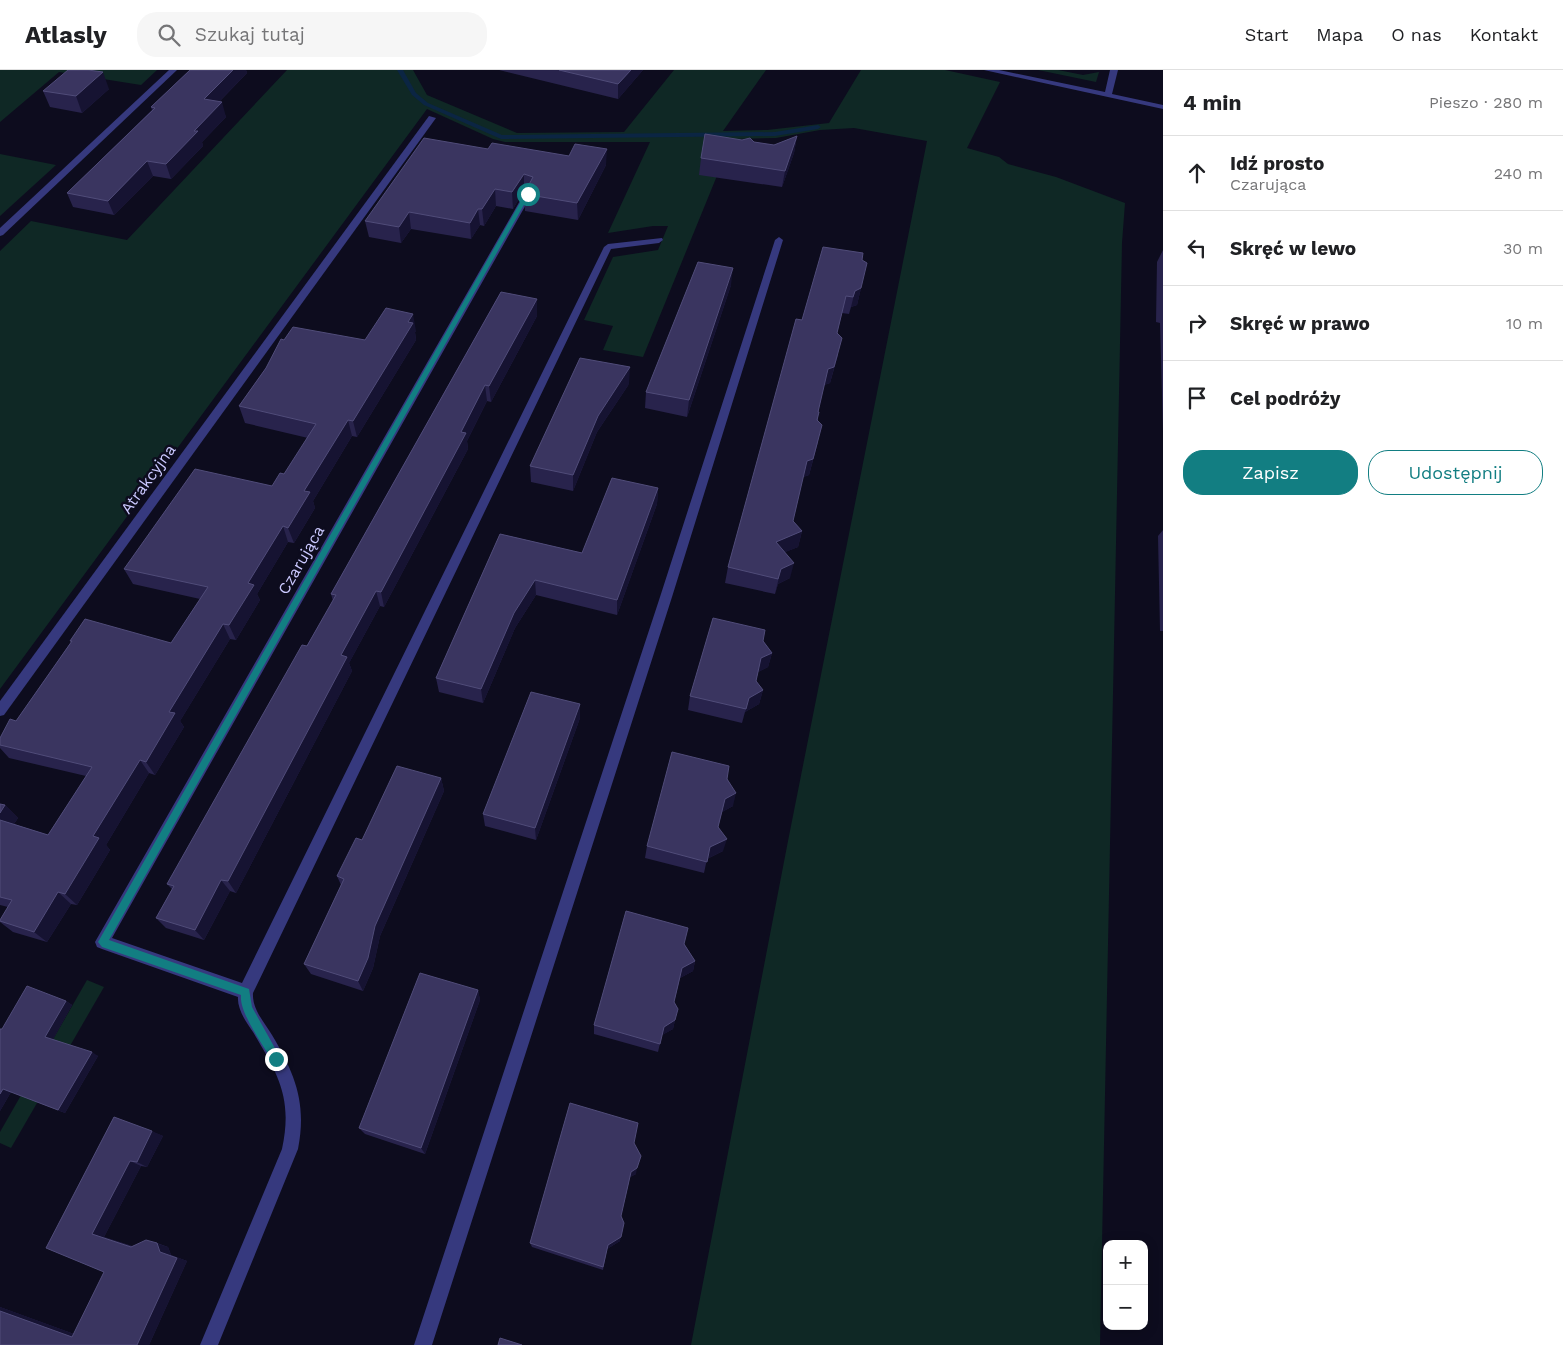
<!DOCTYPE html>
<html lang="pl">
<head>
<meta charset="utf-8">
<style>
  :root { --surface:#fff; --page:#f6f6f6; --text:#202124; --muted:#757577; --line:#e0e0e0; --accent:#127e82 }
  body { margin:0; font-family:"Work Sans",sans-serif; background:var(--page); color:var(--text) }
  .controls { position:absolute; right:15px; bottom:15px; display:grid; overflow:hidden; border-radius:10px; box-shadow:0 2px 12px #0003 }
  .controls button { width:45px; height:45px; display:grid; place-items:center; padding:0; border:0; border-bottom:1px solid var(--line); background:var(--surface); color:var(--text); font:25px sans-serif }
  .stop { position:absolute; width:15px; height:15px; margin:-11px; border:4px solid #127e82; border-radius:50%; background:#fff }
  .stop.end { background:#127e82; border-color:#fff; box-shadow:0 1px 5px #0008 }
  .list { margin:0; padding:0; list-style:none }
  h2 { display:flex; justify-content:space-between; align-items:center; height:65px; margin:0; padding:0 20px; font-size:21px }
  h2 small { font-size:16px; font-weight:400; color:var(--muted) }
  .list li { display:grid; grid-template-columns:32px 1fr auto; gap:15px; align-items:center; box-sizing:border-box; height:75px; padding:0 20px; border-top:1px solid var(--line) }
  .list b { display:block; font-size:19px; white-space:nowrap }
  .list p { margin:0; font-size:16px; white-space:nowrap; color:var(--muted) }
  .list em { font-size:16px; font-style:normal; color:var(--muted) }
  .actions { display:flex; gap:10px; padding:15px 20px }
  .actions a { flex:1; padding:11px 0; border:1px solid var(--accent); border-radius:20px; text-align:center; font-size:18px; color:var(--accent) }
  .actions .main { background:var(--accent); color:#fff }
  .icon { flex:none; width:28px; height:28px; fill:none; stroke:currentColor; stroke-width:2; stroke-linecap:round; stroke-linejoin:round }
  .map { position:relative; flex:none; width:1163px; height:1275px; overflow:hidden }
  header { display:flex; align-items:center; gap:30px; box-sizing:border-box; height:70px; padding:0 25px; background:var(--surface); border-bottom:1px solid var(--line) }
  header strong { font-size:24px }
  nav { display:flex; gap:28px; margin-inline-start:auto; font-size:18px }
  .search { width:350px; height:45px; background:var(--page); display:flex; align-items:center; gap:12px; box-sizing:border-box; padding:0 18px; border-radius:20px; color:var(--muted); font-size:19px }
  main { display:flex }
  aside { flex:1; background:var(--surface) }
  .map>svg:first-child { display:block }
</style>
</head>
<body>
<header>
<strong>Atlasly</strong>
<div class="search"><svg class="icon" aria-label="search" viewBox="0 0 24 24"><circle cx="10" cy="10" r="6"/><path d="M15 15l6 6"/></svg>Szukaj tutaj</div>
<nav><a>Start</a><a>Mapa</a><a>O nas</a><a>Kontakt</a></nav>
</header>
<main>
<div class="map">
<svg width="1163" height="1275" viewBox="0 0 1163 1275">
  <rect width="100%" height="100%" fill="#0d0c1e"/>
  <g fill="#0f2825">
    <path d="M 0,0 L 157,0 L 141,15 L 59,2 L 0,52 Z"/>
    <path d="M 287,0 L 413,0 L 427,25 L 517,63 L 624,62 L 674,0 L 766,0 L 723,61 L 767,60 L 829,53 L 861,0 L 945,0 L 1000,12 L 967,78 L 999,87 L 1008,94 L 1056,107 L 1125,133 L 1122,173 L 1100,1275 L 691,1275 L 788,771 L 927,71 L 854,58 L 820,60 L 776,68 L 732,69 L 643,287 L 603,280 L 613,256 L 584,250 L 613,187 L 658,180 L 668,156 L 653,156 L 608,163 L 650,72 L 505,72 L 493,69 L 427,39 L 0,619 L 0,181 L 31,151 L 127,170 Z"/>
    <path d="M 1038,0 L 1058,0 L 1083,5 L 1099,2 L 1096,12 Z"/>
    <path d="M 0,84 L 56,95 L 0,146 Z"/>
    <path d="M 87,910 L 104,917 L 11,1078 L 0,1073 L 0,1062 Z"/>
  </g>
  <g fill="none" stroke-linecap="round" stroke-linejoin="round">
    <path fill="#0b2543" fill-rule="evenodd" d="M 397,0 L 403,0 L 416,23 L 428,33 L 502,65 L 775,62 L 818,55 L 821,57 L 818,59 L 775,66 L 501,69 L 424,35 L 412,25 Z"/>
    <g fill="#36397e" fill-rule="evenodd">
      <path d="M 169,0 L 177,0 L 3,165 L 0,166 L 0,158 Z"/>
      <path d="M 984,0 L 999,0 L 1105,22 L 1110,0 L 1118,0 L 1112,24 L 1163,35 L 1163,39 Z"/>
      <path d="M 429,46 L 436,48 L 4,645 L 0,646 L 0,631 Z"/>
      <path d="M 525,122 L 532,124 L 112,868 L 242,913 L 604,177 L 608,174 L 662,168 L 663,170 L 659,173 L 611,179 L 253,923 C 252,939 264,952 272,965 C 295,1004 307,1033 298,1079 L 218,1275 L 200,1275 L 282,1079 C 293,1028 278,1004 253,962 C 246,952 237,939 238,927 L 102,879 L 97,877 L 95,872 Z"/>
      <path d="M 779,167 L 783,170 L 672,527 L 432,1275 L 414,1275 L 660,527 L 775,170 Z"/>
    </g>
  </g>
  <g fill="#28234c">
    <path d="M 190,0 L 246,0 L 247,3 L 219,32 L 226,47 L 202,72 L 203,76 L 171,109 L 153,106 L 114,145 L 73,137 L 67,123 L 152,40 L 151,37 Z"/>
    <path d="M 499,0 L 643,0 L 618,29 Z"/>
    <path d="M 109,19 L 82,43 L 50,37 L 43,21 Z"/>
    <path d="M 797,66 L 794,83 L 782,117 L 699,105 L 701,88 L 754,72 L 774,75 Z"/>
    <path d="M 488,79 L 569,86 L 606,95 L 578,150 L 525,141 L 524,124 L 526,121 L 524,120 L 513,139 L 496,136 L 484,156 L 480,155 L 471,169 L 411,159 L 401,173 L 369,167 L 365,151 Z"/>
    <path d="M 1163,180 L 1163,561 L 1160,561 L 1158,466 L 1163,460 L 1163,362 L 1160,253 L 1156,252 L 1157,192 Z"/>
    <path d="M 862,190 L 861,218 L 857,235 L 851,237 L 849,244 L 842,243 L 837,263 L 838,285 L 830,313 L 824,315 L 818,342 L 818,372 L 809,405 L 803,407 L 793,451 L 802,461 L 798,477 L 785,482 L 790,508 L 778,514 L 775,524 L 725,513 L 728,497 L 802,250 Z"/>
    <path d="M 731,215 L 687,347 L 645,338 L 646,322 Z"/>
    <path d="M 501,222 L 537,246 L 491,332 L 487,331 L 467,371 L 468,379 L 384,537 L 380,536 L 349,593 L 352,601 L 236,823 L 230,821 L 204,870 L 166,858 L 156,848 L 172,819 L 167,814 L 333,531 L 331,524 Z"/>
    <path d="M 416,261 L 415,262 L 416,270 L 357,367 L 352,366 L 313,431 L 315,438 L 294,473 L 288,472 L 257,524 L 260,530 L 236,570 L 230,569 L 180,651 L 184,657 L 155,705 L 149,703 L 106,775 L 110,780 L 77,835 L 71,834 L 47,872 L 13,862 L 0,852 L 0,850 L 8,837 L 0,835 L 0,734 L 5,735 L 18,748 L 14,754 L 48,765 L 86,706 L 9,688 L 0,678 L 0,668 L 16,651 L 71,572 L 70,571 L 171,573 L 200,529 L 133,514 L 124,499 L 272,416 L 284,404 L 308,368 L 245,353 L 239,336 L 266,298 L 284,270 L 365,270 Z"/>
    <path d="M 629,314 L 597,362 L 573,421 L 531,412 L 530,396 Z"/>
    <path d="M 658,418 L 657,434 L 617,545 L 536,525 L 515,558 L 483,633 L 439,622 L 436,608 L 500,464 L 582,483 Z"/>
    <path d="M 763,571 L 772,583 L 768,597 L 758,602 L 756,611 L 763,620 L 759,634 L 745,642 L 742,653 L 688,640 L 690,626 Z"/>
    <path d="M 580,634 L 580,648 L 536,770 L 485,756 L 483,744 Z"/>
    <path d="M 441,708 L 444,721 L 380,866 L 373,898 L 363,921 L 311,904 L 304,894 L 341,815 L 337,806 L 362,770 Z"/>
    <path d="M 727,709 L 733,736 L 722,742 L 718,757 L 723,781 L 707,789 L 704,803 L 645,788 L 647,776 Z"/>
    <path d="M 684,874 L 695,891 L 693,901 L 680,908 L 674,932 L 675,950 L 673,959 L 662,965 L 658,982 L 594,964 L 594,955 Z"/>
    <path d="M 478,920 L 480,930 L 425,1084 L 365,1064 L 359,1058 Z"/>
    <path d="M 66,931 L 72,935 L 53,969 L 98,986 L 65,1043 L 11,1022 L 0,1041 L 2,959 Z"/>
    <path d="M 114,1047 L 163,1066 L 147,1097 L 141,1096 L 104,1167 L 132,1176 L 157,1173 L 168,1177 L 171,1185 L 187,1191 L 149,1275 L 0,1275 L 0,1237 L 74,1264 L 104,1202 L 46,1178 Z"/>
    <path d="M 634,1073 L 636,1104 L 630,1107 L 621,1146 L 620,1171 L 607,1179 L 603,1200 L 532,1177 L 530,1173 Z"/>
  </g>
  <g fill="#161332">
    <path d="M 233,0 L 246,0 L 247,3 L 208,43 L 204,29 Z"/>
    <path d="M 631,0 L 643,0 L 618,29 L 618,14 Z"/>
    <path d="M 103,2 L 109,19 L 82,43 L 76,26 Z"/>
    <path d="M 222,32 L 226,47 L 202,72 L 203,76 L 171,109 L 166,94 L 194,61 Z"/>
    <path d="M 797,66 L 794,83 L 782,117 L 785,101 Z"/>
    <path d="M 607,79 L 606,95 L 578,150 L 577,133 Z"/>
    <path d="M 147,91 L 153,106 L 114,145 L 108,131 Z"/>
    <path d="M 524,104 L 524,120 L 513,139 L 512,122 Z"/>
    <path d="M 495,119 L 496,136 L 484,156 L 482,139 Z"/>
    <path d="M 478,139 L 480,155 L 471,169 L 470,153 Z"/>
    <path d="M 409,142 L 411,159 L 401,173 L 399,157 Z"/>
    <path d="M 733,198 L 731,215 L 687,347 L 689,330 Z"/>
    <path d="M 861,218 L 857,235 L 851,237 L 855,221 Z"/>
    <path d="M 537,229 L 537,246 L 491,332 L 489,316 Z"/>
    <path d="M 413,244 L 416,261 L 415,262 L 416,270 L 357,367 L 353,351 Z"/>
    <path d="M 842,268 L 830,313 L 824,315 L 828,299 Z"/>
    <path d="M 630,297 L 629,314 L 597,362 L 573,421 L 573,405 L 598,346 Z"/>
    <path d="M 485,315 L 487,331 L 467,371 L 468,379 L 384,537 L 381,522 L 461,362 Z"/>
    <path d="M 348,350 L 352,366 L 313,431 L 315,438 L 294,473 L 288,458 L 304,421 Z"/>
    <path d="M 822,355 L 809,405 L 803,407 L 807,391 Z"/>
    <path d="M 658,418 L 657,434 L 617,545 L 617,530 Z"/>
    <path d="M 283,456 L 288,472 L 257,524 L 260,530 L 236,570 L 229,555 L 248,513 Z"/>
    <path d="M 802,461 L 798,477 L 773,487 L 776,472 Z"/>
    <path d="M 794,493 L 790,508 L 778,514 L 775,524 L 781,499 Z"/>
    <path d="M 535,510 L 536,525 L 515,558 L 483,633 L 481,619 L 514,543 Z"/>
    <path d="M 376,521 L 380,536 L 349,593 L 352,601 L 236,823 L 228,811 L 341,585 Z"/>
    <path d="M 223,554 L 230,569 L 180,651 L 184,657 L 155,705 L 146,692 L 169,642 Z"/>
    <path d="M 772,583 L 768,597 L 758,602 L 761,588 Z"/>
    <path d="M 763,620 L 759,634 L 745,642 L 749,628 Z"/>
    <path d="M 580,634 L 580,648 L 536,770 L 535,758 Z"/>
    <path d="M 140,690 L 149,703 L 106,775 L 110,780 L 77,835 L 65,824 L 93,766 Z"/>
    <path d="M 441,708 L 444,721 L 380,866 L 373,898 L 363,921 L 358,911 L 375,856 Z"/>
    <path d="M 736,723 L 733,736 L 722,742 L 725,729 Z"/>
    <path d="M 5,735 L 18,748 L 9,761 L 0,752 L 0,743 Z"/>
    <path d="M 727,769 L 723,781 L 707,789 L 710,777 Z"/>
    <path d="M 221,810 L 230,821 L 204,870 L 195,860 Z"/>
    <path d="M 58,822 L 71,834 L 47,872 L 34,862 Z"/>
    <path d="M 695,891 L 693,901 L 680,908 L 682,898 Z"/>
    <path d="M 478,920 L 480,930 L 425,1084 L 421,1078 Z"/>
    <path d="M 66,931 L 72,935 L 52,971 L 45,967 Z"/>
    <path d="M 675,950 L 673,959 L 662,965 L 664,957 Z"/>
    <path d="M 92,982 L 98,986 L 65,1043 L 58,1040 Z"/>
    <path d="M 3,1019 L 11,1022 L 0,1041 L 0,1024 Z"/>
    <path d="M 152,1061 L 163,1066 L 147,1097 L 137,1092 Z"/>
    <path d="M 130,1091 L 141,1096 L 104,1167 L 142,1180 L 92,1164 Z"/>
    <path d="M 637,1098 L 636,1104 L 630,1107 L 631,1102 Z"/>
    <path d="M 621,1167 L 620,1171 L 607,1179 L 608,1175 Z"/>
    <path d="M 146,1170 L 168,1177 L 171,1185 L 187,1191 L 149,1275 L 137,1275 L 160,1182 Z"/>
    <path d="M 0,1237 L 85,1268 L 72,1267 L 0,1241 Z"/>
  </g>
  <g fill="#3a3560" stroke="#504c79">
    <path d="M 68,0 L 88,0 L 103,2 L 76,26 L 43,21 Z"/>
    <path d="M 190,0 L 233,0 L 204,29 L 222,32 L 194,61 L 198,61 L 166,94 L 147,91 L 108,131 L 67,123 L 155,38 L 151,37 Z"/>
    <path d="M 559,0 L 631,0 L 618,14 Z"/>
    <path d="M 705,64 L 742,70 L 750,68 L 754,72 L 774,75 L 797,66 L 785,101 L 701,88 Z"/>
    <path d="M 424,68 L 488,79 L 492,73 L 569,86 L 575,74 L 607,79 L 577,133 L 524,124 L 533,107 L 524,104 L 512,122 L 495,119 L 482,139 L 478,139 L 470,153 L 409,142 L 399,157 L 365,151 Z"/>
    <path d="M 823,177 L 863,183 L 862,190 L 867,193 L 861,218 L 855,221 L 853,227 L 846,226 L 837,263 L 842,268 L 834,297 L 828,299 L 818,342 L 819,342 L 817,350 L 822,355 L 813,389 L 807,391 L 793,451 L 802,461 L 776,472 L 794,493 L 781,499 L 778,509 L 728,497 L 796,249 L 802,250 Z"/>
    <path d="M 698,192 L 733,198 L 689,330 L 646,322 Z"/>
    <path d="M 501,222 L 537,229 L 489,316 L 485,315 L 461,362 L 466,363 L 381,522 L 376,521 L 341,585 L 347,587 L 228,811 L 221,810 L 195,860 L 156,848 L 174,816 L 167,814 L 302,575 L 307,576 L 336,525 L 331,524 Z"/>
    <path d="M 386,238 L 413,244 L 408,252 L 413,253 L 353,351 L 348,350 L 304,421 L 310,422 L 288,458 L 283,456 L 248,513 L 254,515 L 229,555 L 223,554 L 169,642 L 175,643 L 146,692 L 140,690 L 93,766 L 99,768 L 65,824 L 58,822 L 34,862 L 0,851 L 0,850 L 12,830 L 0,827 L 0,750 L 48,765 L 92,697 L 0,675 L 0,668 L 10,649 L 16,651 L 72,571 L 70,571 L 85,549 L 171,573 L 208,517 L 124,499 L 195,399 L 272,416 L 280,403 L 284,404 L 316,354 L 239,336 L 266,298 L 281,269 L 284,270 L 293,257 L 365,270 Z"/>
    <path d="M 580,288 L 630,297 L 598,346 L 573,405 L 530,396 Z"/>
    <path d="M 612,408 L 658,418 L 617,530 L 535,510 L 514,543 L 481,619 L 436,608 L 500,464 L 582,483 Z"/>
    <path d="M 713,548 L 765,560 L 763,571 L 772,583 L 761,588 L 756,611 L 763,620 L 749,628 L 746,639 L 690,626 Z"/>
    <path d="M 531,622 L 580,634 L 535,758 L 483,744 Z"/>
    <path d="M 672,682 L 729,696 L 727,709 L 736,723 L 725,729 L 718,757 L 727,769 L 710,777 L 707,792 L 647,776 Z"/>
    <path d="M 397,696 L 441,708 L 375,856 L 368,888 L 358,911 L 304,894 L 344,809 L 337,806 L 356,768 L 362,770 Z"/>
    <path d="M 0,734 L 5,735 L 0,743 Z"/>
    <path d="M 626,841 L 688,858 L 684,874 L 695,891 L 682,898 L 674,932 L 678,939 L 675,950 L 664,957 L 660,974 L 594,955 Z"/>
    <path d="M 420,903 L 478,920 L 421,1078 L 359,1058 Z"/>
    <path d="M 27,916 L 66,931 L 45,967 L 92,982 L 58,1040 L 3,1019 L 0,1024 L 0,959 L 2,959 Z"/>
    <path d="M 570,1033 L 638,1053 L 634,1073 L 641,1086 L 637,1098 L 631,1102 L 621,1146 L 624,1153 L 621,1167 L 608,1175 L 603,1197 L 530,1173 Z"/>
    <path d="M 114,1047 L 152,1061 L 137,1092 L 130,1091 L 92,1164 L 131,1177 L 146,1170 L 157,1173 L 160,1182 L 177,1188 L 137,1275 L 0,1275 L 0,1241 L 72,1267 L 104,1202 L 46,1178 Z"/>
    <path d="M 500,1268 L 522,1275 L 498,1275 Z"/>
  </g>
  <path fill="#127e82" d="M 528,123 L 530,124 L 109,870 L 249,919 L 252,937 L 281,989 L 276,994 L 273,992 C 264,976 239,943 241,925 L 102,877 L 98,872 L 525,124 Z"/>
  <g text-anchor="middle" dominant-baseline="central" stroke-width="5" stroke-linejoin="round" paint-order="stroke">
    <g font-size="16" fill="#cbc9ff" stroke="#0d0c1e">
      <text transform="translate(148 409) rotate(-54)">Atrakcyjna</text>
      <text transform="translate(301 490) rotate(-60)">Czarująca</text>
    </g>
  </g>
</svg>
<div class="controls">
<button>+</button>
<button>−</button>
</div>
<div class="stop" style="left:528px;top:124px"></div>
<div class="stop end" style="left:276px;top:989px"></div>
</div>
<aside>
<h2>4 min<small>Pieszo · 280 m</small></h2>
<ul class="list">
<li><svg class="icon" aria-label="ahead" viewBox="0 0 24 24"><path d="M12 20V5M6 11l6-6 6 6"/></svg><div><b>Idź prosto</b><p>Czarująca</p></div><em>240 m</em></li>
<li><svg class="icon" aria-label="left" viewBox="0 0 24 24"><path d="M17 20v-9H6M10 6l-5 5 5 5"/></svg><div><b>Skręć w lewo</b></div><em>30 m</em></li>
<li><svg class="icon" aria-label="right" viewBox="0 0 24 24"><path d="M7 20v-9h11M14 6l5 5-5 5"/></svg><div><b>Skręć w prawo</b></div><em>10 m</em></li>
<li><svg class="icon" aria-label="arrive" viewBox="0 0 24 24"><path d="M6 21V4h12l-3 4 3 4H6"/></svg><div><b>Cel podróży</b></div></li>
</ul>
<div class="actions"><a class="main">Zapisz</a><a>Udostępnij</a></div>
</aside>
</main>
</body>
</html>
